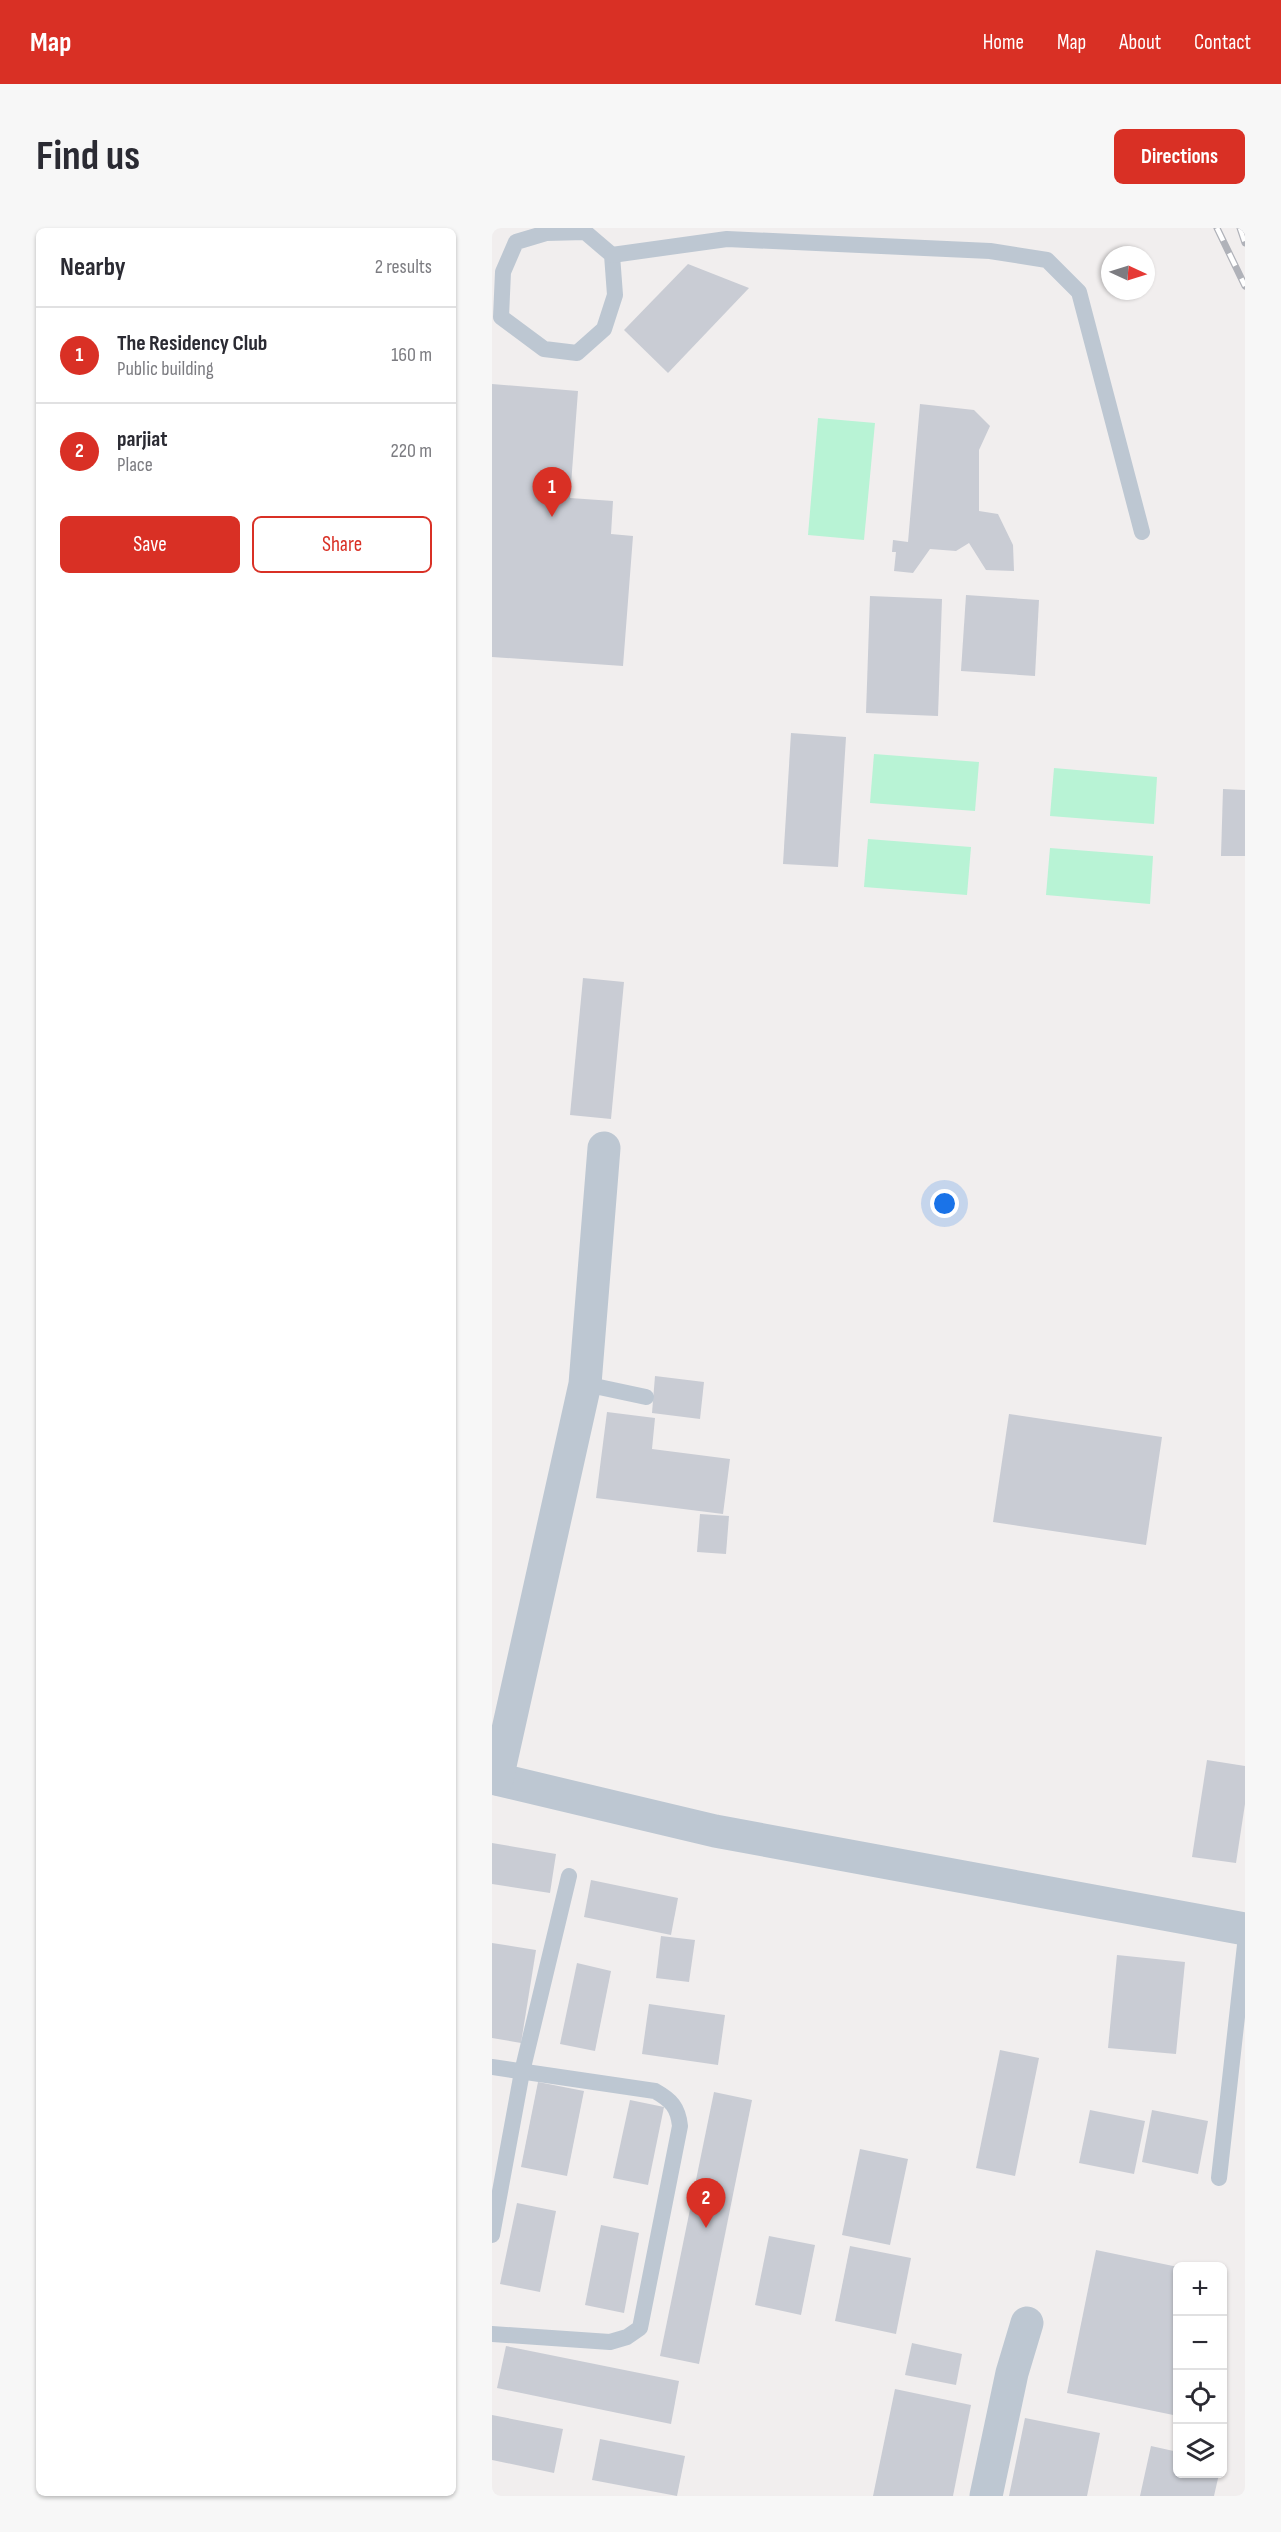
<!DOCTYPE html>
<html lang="en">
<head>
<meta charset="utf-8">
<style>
  :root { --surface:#fff; --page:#f7f7f7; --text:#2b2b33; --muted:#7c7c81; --line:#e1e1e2; --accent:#d93025 }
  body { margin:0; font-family:"Sofia Sans Condensed",sans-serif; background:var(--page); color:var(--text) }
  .controls { position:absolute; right:18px; bottom:18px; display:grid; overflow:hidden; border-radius:9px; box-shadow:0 2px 4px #0004 }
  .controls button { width:54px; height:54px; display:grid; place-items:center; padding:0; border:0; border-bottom:2px solid var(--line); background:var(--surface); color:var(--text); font:30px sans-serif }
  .compass { position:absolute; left:609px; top:18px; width:54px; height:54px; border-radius:50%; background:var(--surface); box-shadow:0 2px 4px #0004; rotate:94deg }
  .you { position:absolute; left:453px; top:976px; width:21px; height:21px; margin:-15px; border:4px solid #fff; border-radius:50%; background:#1a73e8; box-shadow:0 0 0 9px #1a73e833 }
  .badge { display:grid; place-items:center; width:39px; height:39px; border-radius:50%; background:var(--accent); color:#fff; font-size:20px; font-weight:700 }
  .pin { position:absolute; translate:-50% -50px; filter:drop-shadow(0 2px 3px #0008) }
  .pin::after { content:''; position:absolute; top:32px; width:21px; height:18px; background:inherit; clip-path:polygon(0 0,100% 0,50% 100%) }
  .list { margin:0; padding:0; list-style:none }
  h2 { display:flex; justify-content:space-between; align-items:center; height:78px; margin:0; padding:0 24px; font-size:26px }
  h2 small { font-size:20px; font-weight:400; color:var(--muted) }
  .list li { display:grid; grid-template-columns:39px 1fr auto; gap:18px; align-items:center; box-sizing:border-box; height:96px; padding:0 24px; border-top:2px solid var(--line) }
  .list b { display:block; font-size:22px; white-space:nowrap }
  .list p { margin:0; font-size:20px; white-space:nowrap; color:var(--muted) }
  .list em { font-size:20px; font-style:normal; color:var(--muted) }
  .actions { display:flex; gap:12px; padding:18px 24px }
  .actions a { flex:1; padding:14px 0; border:2px solid var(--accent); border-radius:9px; text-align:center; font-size:21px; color:var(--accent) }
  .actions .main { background:var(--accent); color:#fff }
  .icon { flex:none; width:33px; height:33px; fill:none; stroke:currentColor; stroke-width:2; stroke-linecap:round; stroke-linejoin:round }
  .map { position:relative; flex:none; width:753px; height:2268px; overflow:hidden; border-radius:9px }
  header { display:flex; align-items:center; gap:36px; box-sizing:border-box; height:84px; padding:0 30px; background:var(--accent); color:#fff }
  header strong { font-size:28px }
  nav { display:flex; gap:33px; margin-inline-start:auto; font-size:21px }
  .intro { display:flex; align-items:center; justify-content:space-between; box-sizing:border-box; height:144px; padding:0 36px }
  h1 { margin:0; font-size:42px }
  .button { padding:15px 27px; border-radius:9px; background:var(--accent); color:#fff; font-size:21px; font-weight:700 }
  main { display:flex; gap:36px; padding:0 36px }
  aside { flex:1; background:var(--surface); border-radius:9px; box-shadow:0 2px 4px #0004 }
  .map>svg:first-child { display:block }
</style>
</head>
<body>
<header>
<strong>Map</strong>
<nav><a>Home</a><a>Map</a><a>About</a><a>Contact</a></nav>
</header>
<div class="intro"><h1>Find us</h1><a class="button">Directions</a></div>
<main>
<aside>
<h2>Nearby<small>2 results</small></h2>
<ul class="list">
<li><span class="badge">1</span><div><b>The Residency Club</b><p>Public building</p></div><em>160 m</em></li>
<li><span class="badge">2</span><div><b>parjiat</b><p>Place</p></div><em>220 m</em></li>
</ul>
<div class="actions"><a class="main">Save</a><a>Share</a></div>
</aside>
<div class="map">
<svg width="753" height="2268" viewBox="0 0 753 2268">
  <rect width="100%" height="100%" fill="#f1eeee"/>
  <g fill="#b8f3d5">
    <path d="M 326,190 L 383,195 L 372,312 L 316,307 Z"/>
    <path d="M 382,526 L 487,534 L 483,583 L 378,575 Z"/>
    <path d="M 562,540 L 665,549 L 662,596 L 558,588 Z"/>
    <path d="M 376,611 L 479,619 L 475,667 L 372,659 Z"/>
    <path d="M 558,620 L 661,628 L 658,676 L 554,667 Z"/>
  </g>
  <g fill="#c9ccd4">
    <path d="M 196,36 L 257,60 L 176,145 L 132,102 Z"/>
    <path d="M 0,156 L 86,163 L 78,270 L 121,273 L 119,306 L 141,308 L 131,438 L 0,429 Z"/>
    <path d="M 428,176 L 482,182 L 498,198 L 487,222 L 487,283 L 506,286 L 521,317 L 522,343 L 494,342 L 477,315 L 464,323 L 438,321 L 421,345 L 402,343 L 404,324 L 400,324 L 401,312 L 416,314 Z"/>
    <path d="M 474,367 L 547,372 L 543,448 L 469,443 Z"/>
    <path d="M 378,368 L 450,371 L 446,488 L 374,485 Z"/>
    <path d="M 299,505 L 354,509 L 346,639 L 291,636 Z"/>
    <path d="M 731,561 L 753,562 L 753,628 L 729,628 Z"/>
    <path d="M 91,750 L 132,754 L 119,891 L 78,887 Z"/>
    <path d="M 163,1148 L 212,1154 L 208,1191 L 160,1185 Z"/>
    <path d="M 115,1184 L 163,1190 L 160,1221 L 238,1231 L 231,1286 L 104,1270 Z"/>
    <path d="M 517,1186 L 670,1209 L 654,1317 L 501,1294 Z"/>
    <path d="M 208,1286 L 237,1288 L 234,1326 L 205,1324 Z"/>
    <path d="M 715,1532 L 753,1538 L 753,1576 L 744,1635 L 700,1629 Z"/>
    <path d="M 0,1615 L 64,1626 L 58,1665 L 0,1656 Z"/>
    <path d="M 99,1652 L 186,1670 L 179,1707 L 92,1689 Z"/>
    <path d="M 169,1708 L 203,1712 L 197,1754 L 164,1750 Z"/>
    <path d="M 0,1715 L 44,1722 L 29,1815 L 0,1810 Z"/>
    <path d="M 625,1727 L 693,1734 L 684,1826 L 616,1820 Z"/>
    <path d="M 85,1735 L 119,1743 L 103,1823 L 68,1816 Z"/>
    <path d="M 157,1776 L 233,1787 L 226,1837 L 150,1826 Z"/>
    <path d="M 508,1822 L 547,1830 L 523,1948 L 484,1940 Z"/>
    <path d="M 46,1854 L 92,1863 L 75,1948 L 29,1939 Z"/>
    <path d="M 222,1864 L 260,1872 L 207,2136 L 168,2128 Z"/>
    <path d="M 138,1872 L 172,1879 L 156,1957 L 121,1950 Z"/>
    <path d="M 598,1882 L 653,1893 L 642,1946 L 587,1935 Z"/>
    <path d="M 660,1882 L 716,1893 L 706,1946 L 650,1934 Z"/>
    <path d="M 368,1921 L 416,1931 L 398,2017 L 350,2007 Z"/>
    <path d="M 25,1975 L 64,1983 L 48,2064 L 8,2056 Z"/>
    <path d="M 109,1997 L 147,2005 L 132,2085 L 93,2077 Z"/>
    <path d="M 277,2008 L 323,2017 L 309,2087 L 263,2077 Z"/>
    <path d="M 358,2018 L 419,2030 L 404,2106 L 343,2093 Z"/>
    <path d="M 604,2022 L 686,2039 L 686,2188 L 575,2165 Z"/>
    <path d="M 420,2115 L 470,2126 L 464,2157 L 413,2147 Z"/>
    <path d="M 14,2118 L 187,2153 L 179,2196 L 5,2160 Z"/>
    <path d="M 403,2161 L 479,2177 L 461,2268 L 381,2268 Z"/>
    <path d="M 0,2187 L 71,2201 L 62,2245 L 0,2232 Z"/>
    <path d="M 533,2190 L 608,2205 L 595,2268 L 517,2268 Z"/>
    <path d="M 108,2211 L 193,2228 L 185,2268 L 100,2252 Z"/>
    <path d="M 659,2218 L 686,2224 L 686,2246 L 727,2246 L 722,2268 L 648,2268 Z"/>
  </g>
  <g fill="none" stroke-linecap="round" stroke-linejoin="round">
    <g stroke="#bdc7d2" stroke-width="16">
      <path d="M 93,4 L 120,27 L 123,67 L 112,101 L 85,125 L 52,121 L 9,89 L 11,44 L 24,14 L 54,5 Z"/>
      <path d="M 120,27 L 235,11 L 498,23 L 555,32 L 587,64 L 650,304"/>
      <path d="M 93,1156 L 154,1169"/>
      <path d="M 0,1839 L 163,1863 C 179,1872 186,1879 188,1898 L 148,2100 L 135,2109 L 118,2114 L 0,2106"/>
      <path d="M 727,1950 L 753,1717"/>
      <path d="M 0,2007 L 30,1844 L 77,1648"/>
    </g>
    <g stroke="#bdc7d2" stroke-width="33">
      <path d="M 0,1550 L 223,1603 L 753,1701"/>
      <path d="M 5,1551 L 93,1156 L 112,920"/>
      <path d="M 494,2268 L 520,2145 L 535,2095"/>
    </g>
    <g stroke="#b0b2b9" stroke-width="7">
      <g id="rail">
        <path d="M 725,0 L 753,58"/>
        <path d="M 748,0 L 753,15"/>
      </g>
    </g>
    <use href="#rail" stroke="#fff" stroke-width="4.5" stroke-dasharray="14" stroke-linecap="butt"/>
  </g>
</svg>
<div class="controls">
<button>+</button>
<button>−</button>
<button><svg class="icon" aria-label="locate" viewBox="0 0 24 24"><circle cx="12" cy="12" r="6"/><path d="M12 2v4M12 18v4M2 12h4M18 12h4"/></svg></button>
<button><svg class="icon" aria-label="layers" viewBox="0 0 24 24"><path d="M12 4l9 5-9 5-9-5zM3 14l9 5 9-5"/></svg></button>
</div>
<svg class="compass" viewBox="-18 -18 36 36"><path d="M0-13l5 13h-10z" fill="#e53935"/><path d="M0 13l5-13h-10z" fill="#7c7c81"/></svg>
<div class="you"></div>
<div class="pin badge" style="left:60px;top:289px">1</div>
<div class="pin badge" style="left:214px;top:2000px">2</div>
</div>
</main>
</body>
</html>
